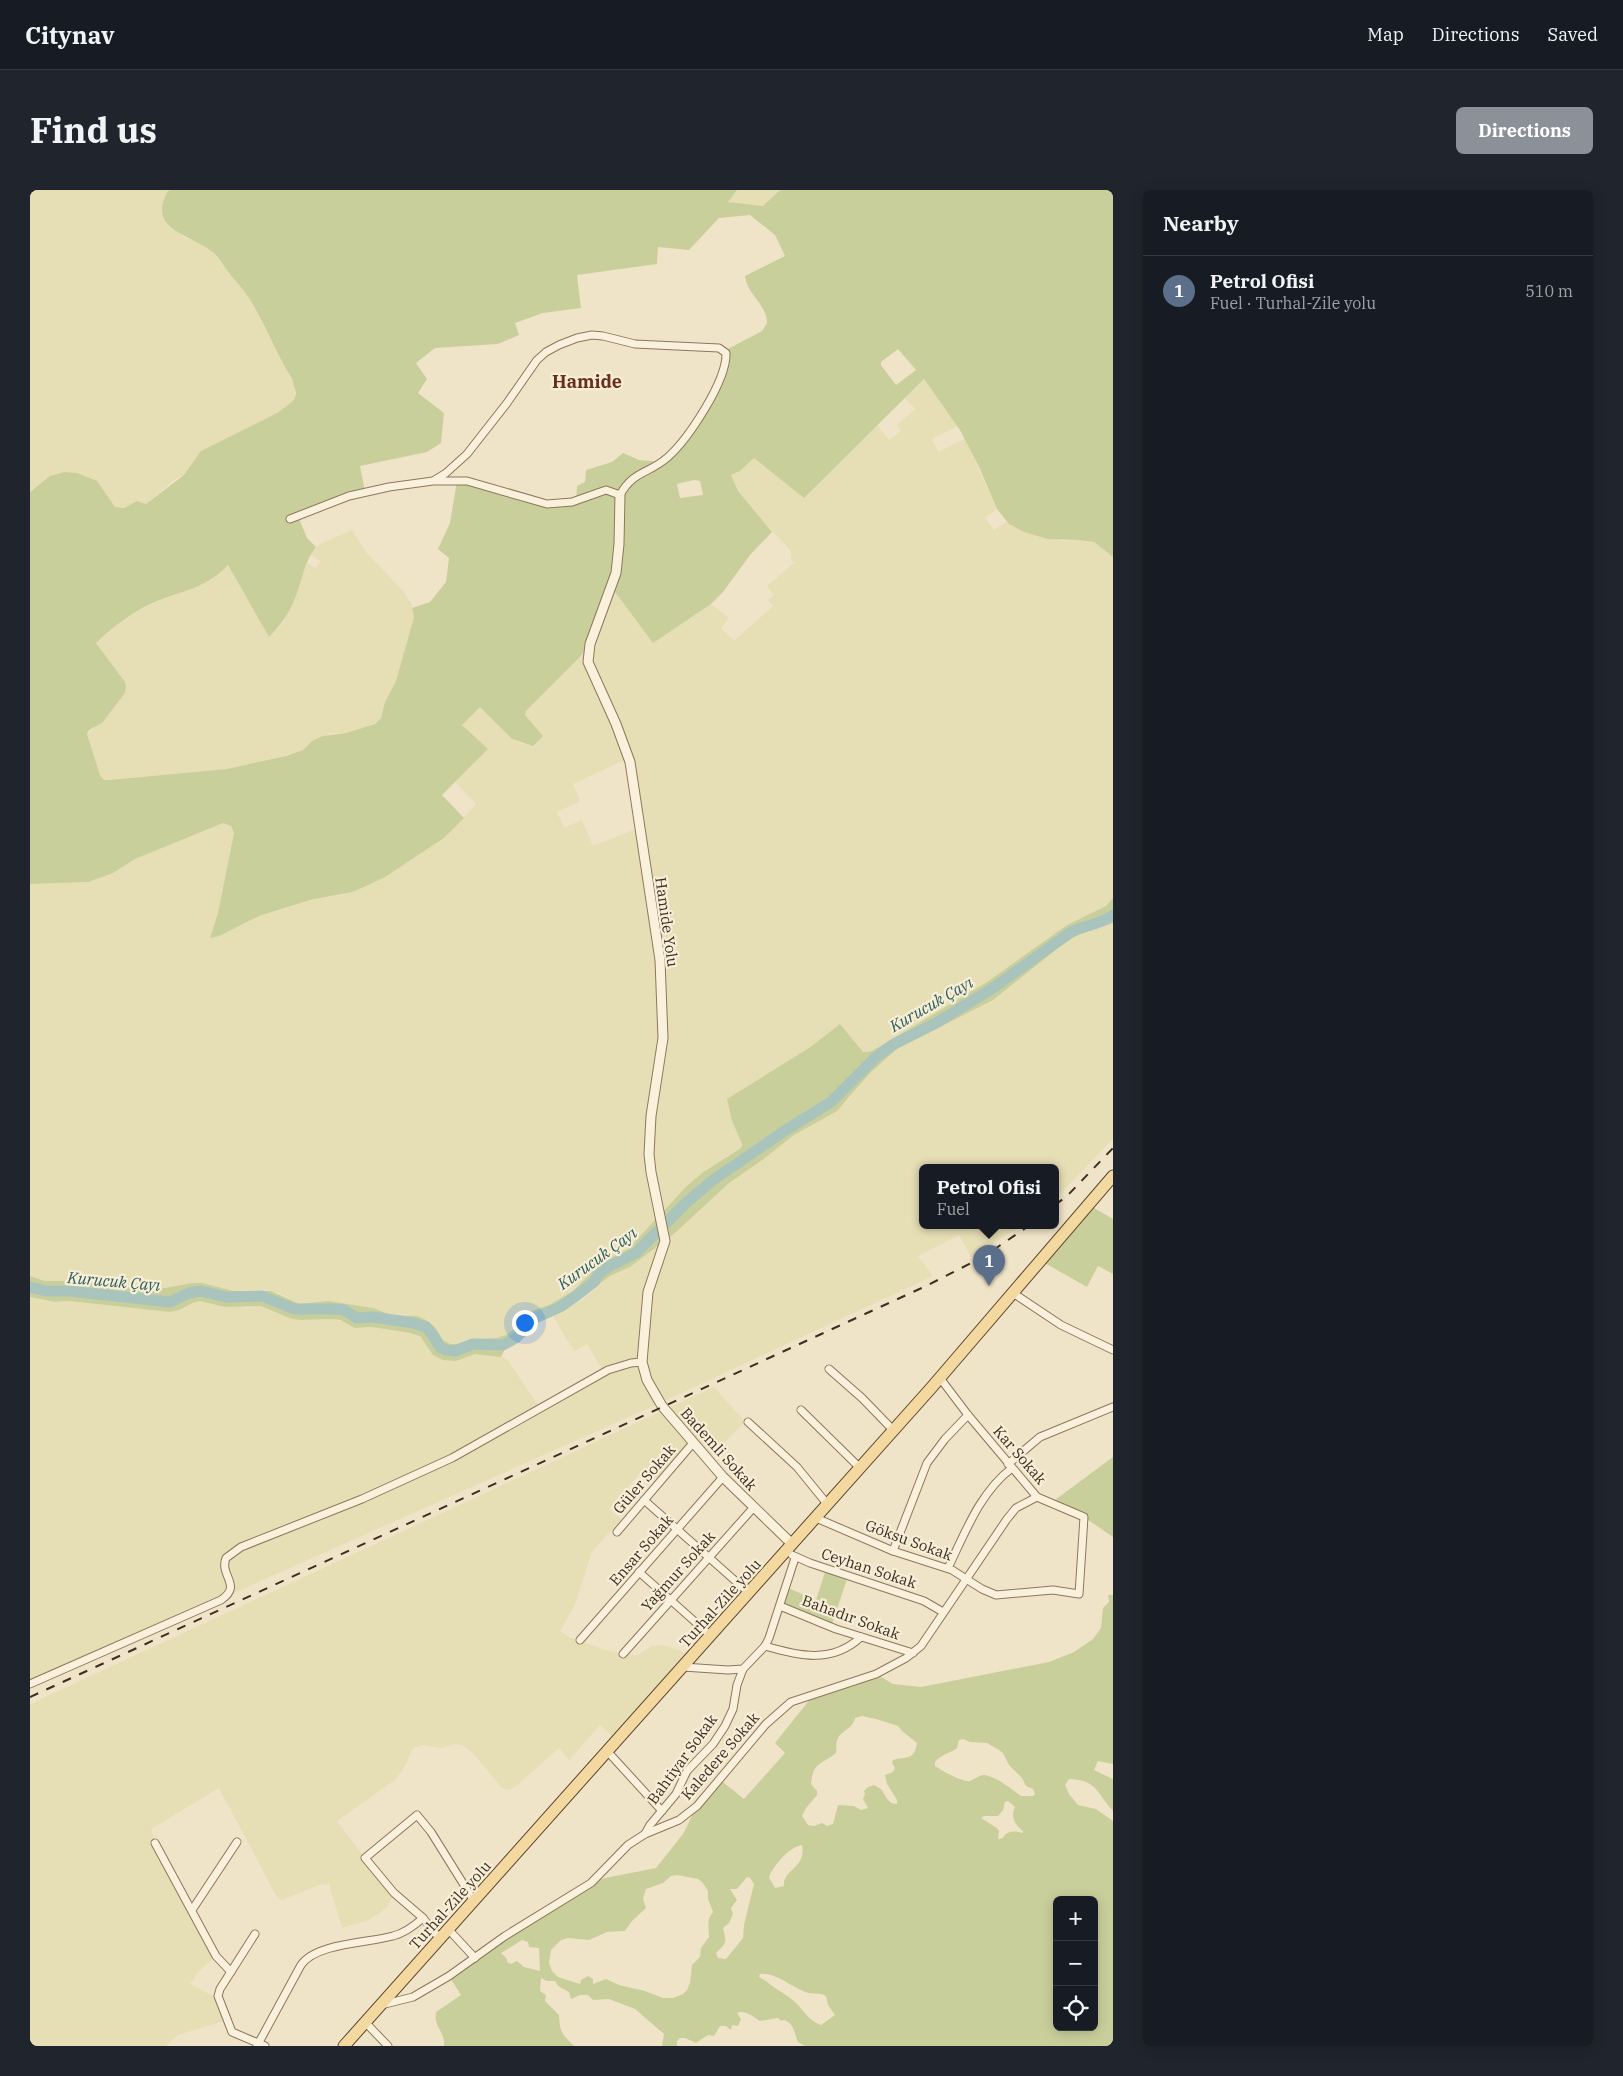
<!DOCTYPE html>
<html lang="en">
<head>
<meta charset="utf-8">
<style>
  :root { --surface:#171b24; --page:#20242c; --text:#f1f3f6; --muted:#9ea1a6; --line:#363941; --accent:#8c9099 }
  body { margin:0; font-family:"IBM Plex Serif",serif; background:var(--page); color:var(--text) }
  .controls { position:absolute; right:15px; bottom:15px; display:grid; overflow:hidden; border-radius:8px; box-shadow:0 2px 12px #0003 }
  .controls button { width:45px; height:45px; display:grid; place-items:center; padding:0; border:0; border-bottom:1px solid var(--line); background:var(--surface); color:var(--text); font:25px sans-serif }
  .you { position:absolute; left:494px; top:1132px; width:18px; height:18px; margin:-12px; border:4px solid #fff; border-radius:50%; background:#1a73e8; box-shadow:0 0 0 8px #1a73e833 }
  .badge { display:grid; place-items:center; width:32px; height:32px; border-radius:50%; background:var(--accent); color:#fff; font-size:16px; font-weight:700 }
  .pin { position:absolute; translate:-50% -41px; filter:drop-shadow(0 1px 2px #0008) }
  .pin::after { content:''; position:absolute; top:26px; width:18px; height:15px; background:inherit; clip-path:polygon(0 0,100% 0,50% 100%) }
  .popup { position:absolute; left:889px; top:974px; width:140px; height:65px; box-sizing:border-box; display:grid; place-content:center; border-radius:8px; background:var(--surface); filter:drop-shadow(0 1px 4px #0005); font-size:16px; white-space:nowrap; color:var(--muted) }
  .popup b { font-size:19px; color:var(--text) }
  .popup::after { content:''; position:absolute; left:50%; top:100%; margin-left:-10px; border:10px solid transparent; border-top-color:var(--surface) }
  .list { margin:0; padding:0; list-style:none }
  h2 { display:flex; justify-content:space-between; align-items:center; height:65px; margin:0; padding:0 20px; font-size:21px }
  h2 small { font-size:16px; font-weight:400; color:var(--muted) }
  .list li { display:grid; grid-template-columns:32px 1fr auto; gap:15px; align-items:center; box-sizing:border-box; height:70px; padding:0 20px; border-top:1px solid var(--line) }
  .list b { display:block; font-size:19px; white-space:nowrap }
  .list p { margin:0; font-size:16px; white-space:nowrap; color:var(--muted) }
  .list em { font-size:16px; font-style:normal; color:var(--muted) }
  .icon { flex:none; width:28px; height:28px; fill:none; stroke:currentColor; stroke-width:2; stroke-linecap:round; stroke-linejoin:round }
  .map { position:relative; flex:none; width:1083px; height:1856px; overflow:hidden; border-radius:8px }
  header { display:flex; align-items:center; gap:30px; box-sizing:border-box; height:70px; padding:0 25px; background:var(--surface); border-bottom:1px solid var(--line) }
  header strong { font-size:24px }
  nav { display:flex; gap:28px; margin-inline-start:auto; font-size:18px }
  .intro { display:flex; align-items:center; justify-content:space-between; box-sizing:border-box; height:120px; padding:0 30px }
  h1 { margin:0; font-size:35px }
  .button { padding:12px 22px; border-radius:8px; background:var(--accent); color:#fff; font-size:18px; font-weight:700 }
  main { display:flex; gap:30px; padding:0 30px }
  aside { flex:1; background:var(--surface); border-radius:8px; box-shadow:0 2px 12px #0003 }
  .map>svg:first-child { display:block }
</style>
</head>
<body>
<header>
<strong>Citynav</strong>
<nav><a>Map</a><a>Directions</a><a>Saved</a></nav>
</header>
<div class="intro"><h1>Find us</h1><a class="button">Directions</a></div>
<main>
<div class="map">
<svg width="1083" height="1856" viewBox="0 0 1083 1856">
  <rect width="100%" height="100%" fill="#f0e4c8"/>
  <g fill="#e6deb5" fill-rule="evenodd">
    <path d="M 0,0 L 141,0 L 138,1 L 139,36 L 155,48 L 171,53 L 185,64 L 218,106 L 265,197 L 264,210 L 247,223 L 172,261 L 154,285 L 147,288 L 116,314 L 107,311 L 94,318 L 84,317 L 77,305 L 47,283 L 34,282 L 20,286 L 0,302 Z"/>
    <path d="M 707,0 L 750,0 L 733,16 L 697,12 Z"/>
    <path d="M 894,189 L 928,236 L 902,249 L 908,262 L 935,249 L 967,319 L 955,328 L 964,340 L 976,332 L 979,334 L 1032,351 L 1049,350 L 1064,352 L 1083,367 L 1083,708 L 1076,716 L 1037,735 L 957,792 L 842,861 L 834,862 L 797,844 L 779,858 L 702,931 L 711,952 L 711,958 L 672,983 L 598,1059 L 587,1066 L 544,1101 L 519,1115 L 501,1121 L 489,1131 L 485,1138 L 476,1145 L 466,1148 L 443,1149 L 427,1154 L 420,1154 L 413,1150 L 405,1137 L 376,1124 L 361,1125 L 343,1118 L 319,1115 L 270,1114 L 249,1103 L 233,1100 L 204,1101 L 172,1093 L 162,1093 L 135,1098 L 118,1099 L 44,1091 L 15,1091 L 0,1086 L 0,694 L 32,693 L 83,683 L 105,669 L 193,633 L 201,636 L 204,643 L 188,723 L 180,747 L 196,742 L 229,726 L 280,710 L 309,705 L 380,671 L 414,648 L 446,614 L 425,592 L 457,560 L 432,534 L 450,516 L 482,549 L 493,554 L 513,546 L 495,525 L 496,521 L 549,468 L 560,454 L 581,397 L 623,452 L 681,414 L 699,428 L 691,438 L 704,451 L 743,416 L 738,410 L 744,405 L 737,396 L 764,373 L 761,370 L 761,361 L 725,323 L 708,301 L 700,286 L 710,281 L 724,267 L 774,308 L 847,235 L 859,250 L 871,241 L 867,235 L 885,219 L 875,208 ZM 599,568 L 611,637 L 563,656 L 552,630 L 534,638 L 527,622 L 550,611 L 543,594 Z"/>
    <path d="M 322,340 L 336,362 L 374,402 L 381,413 L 384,427 L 366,491 L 355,512 L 351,528 L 345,534 L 316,543 L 302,543 L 282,551 L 273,560 L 244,569 L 197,579 L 74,590 L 70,585 L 57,544 L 80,522 L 95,503 L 96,497 L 95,492 L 66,453 L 91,432 L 115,417 L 182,390 L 198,375 L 239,447 L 253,433 L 258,423 L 277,373 L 286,378 L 291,371 L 280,365 L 282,361 L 290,354 Z"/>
    <path d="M 1083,733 L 1083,949 L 1025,1009 L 1025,977 L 893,977 L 893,1035 L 993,1035 L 941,1067 L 929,1045 L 888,1066 L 903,1086 L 630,1213 L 0,1494 L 0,1107 L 25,1112 L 39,1111 L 140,1122 L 170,1111 L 216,1118 L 231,1116 L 271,1130 L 303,1129 L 334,1138 L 342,1137 L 380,1143 L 390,1146 L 398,1157 L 445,1164 L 467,1165 L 477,1169 L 509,1217 L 574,1182 L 557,1154 L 544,1161 L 523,1126 L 552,1110 L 580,1086 L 600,1077 L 645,1043 L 699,993 L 731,971 L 764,945 L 816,912 L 841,882 L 867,859 L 963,810 L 1037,751 L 1049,744 Z"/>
    <path d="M 684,1197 L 715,1232 L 677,1270 L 663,1254 L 630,1292 L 614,1279 L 579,1319 L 591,1329 L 562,1362 L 544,1417 L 530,1441 L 539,1447 L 576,1460 L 593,1464 L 608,1465 L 622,1456 L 632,1455 L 649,1460 L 661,1468 L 588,1551 L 570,1535 L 539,1570 L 529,1558 L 485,1597 L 478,1600 L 471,1597 L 443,1563 L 432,1555 L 425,1554 L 411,1558 L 393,1555 L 383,1558 L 376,1574 L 365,1590 L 307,1631 L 342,1678 L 364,1703 L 360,1713 L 354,1720 L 338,1730 L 312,1738 L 299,1694 L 289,1695 L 252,1710 L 247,1707 L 189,1598 L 121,1639 L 125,1653 L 186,1766 L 169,1781 L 160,1794 L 181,1805 L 188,1806 L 197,1830 L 148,1845 L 136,1856 L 0,1856 L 0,1514 Z"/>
  </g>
  <g fill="#c9cf9b" fill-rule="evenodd">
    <path d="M 141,0 L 707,0 L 698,12 L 733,16 L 750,0 L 1083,0 L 1083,367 L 1064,352 L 1049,350 L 1018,349 L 994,342 L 979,334 L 967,319 L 950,279 L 930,240 L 894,189 L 774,308 L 724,268 L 710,281 L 701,285 L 708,301 L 742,342 L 720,365 L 693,402 L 681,414 L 623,453 L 582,398 L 560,454 L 549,468 L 496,521 L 495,525 L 513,546 L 503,556 L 482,549 L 450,517 L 432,535 L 458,559 L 412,605 L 434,628 L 414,648 L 355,687 L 334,697 L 322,702 L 280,710 L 229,726 L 189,746 L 180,748 L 188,723 L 204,643 L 201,636 L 193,633 L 105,669 L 83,683 L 58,692 L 0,694 L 0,302 L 20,286 L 34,282 L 47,283 L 67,291 L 85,317 L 94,318 L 107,311 L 116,314 L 154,285 L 171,261 L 247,223 L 258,215 L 264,210 L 266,203 L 262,189 C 246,163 235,134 219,108 C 214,100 206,92 200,84 C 195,78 190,69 184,63 C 164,45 115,41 138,1 ZM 720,25 L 745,45 L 755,66 L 715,86 C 717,105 737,114 737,133 L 732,141 L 694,161 C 695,205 658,240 631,272 L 609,270 L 593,263 L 582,272 L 556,280 L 555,292 L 547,296 L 546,311 L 517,314 L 427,291 L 420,333 L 408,359 L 419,368 L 416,392 L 400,412 L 382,418 L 384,427 L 366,491 L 355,512 L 351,528 L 345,534 L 316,543 L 293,546 L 282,551 L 273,560 L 256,566 L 197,579 L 78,590 L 74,590 L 70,585 L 57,544 L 59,540 L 72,533 L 95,503 L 96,497 L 95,492 L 66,453 C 84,436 107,418 130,410 C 156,400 179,396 198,375 L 239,447 C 251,435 259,424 265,408 C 272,392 274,371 286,357 L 277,348 L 268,326 L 335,302 L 330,276 L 397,262 L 411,253 L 414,223 L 388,203 L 397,189 L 386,173 L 405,158 L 468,154 L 489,145 L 485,133 L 513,123 L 551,118 L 547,85 L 627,74 L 628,57 L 659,60 L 689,28 ZM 868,159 L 886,180 L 866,195 L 851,175 L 851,172 ZM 664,290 L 670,291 L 673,305 L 650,308 L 647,294 Z"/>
    <path d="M 1083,708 L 1083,733 L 1050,744 L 1037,751 L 963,810 L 867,859 L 841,882 L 807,921 L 764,945 L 731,971 L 699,993 L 645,1043 L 600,1077 L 580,1086 L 537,1119 L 507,1133 L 496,1142 L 490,1151 L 475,1159 L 471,1167 L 445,1164 L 426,1171 L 413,1170 L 403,1165 L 390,1146 L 380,1143 L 342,1137 L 325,1138 L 310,1130 L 303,1129 L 271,1130 L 262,1129 L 231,1116 L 195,1117 L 170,1111 L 163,1113 L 149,1120 L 140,1122 L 39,1111 L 25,1112 L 0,1107 L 0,1086 L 15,1091 L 44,1091 L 118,1099 L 135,1098 L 162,1093 L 172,1093 L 204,1101 L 241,1101 L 270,1114 L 298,1111 L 343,1118 L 361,1125 L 387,1126 L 398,1131 L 405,1137 L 413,1150 L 420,1154 L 427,1154 L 443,1149 L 466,1148 L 476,1145 L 485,1138 L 489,1131 L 501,1121 L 519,1115 L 543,1101 L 572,1072 L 598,1059 L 656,997 L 672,983 L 711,958 L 712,954 L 702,931 L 697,909 L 779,858 L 810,834 L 833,862 L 842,861 L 957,792 L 1037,735 L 1076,716 Z"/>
    <path d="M 1059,1015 L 1083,1029 L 1083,1084 L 1068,1076 L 1057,1097 L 1011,1071 Z"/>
    <path d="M 1083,1267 L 1083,1347 L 1054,1327 L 1021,1313 Z"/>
    <path d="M 796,1379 L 818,1386 L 801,1437 L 750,1416 L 756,1397 L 786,1410 Z"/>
    <path d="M 1078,1405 L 1083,1405 L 1083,1574 L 1068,1571 L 1064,1580 L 1083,1589 L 1083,1621 C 1066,1602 1067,1590 1039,1589 L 1035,1595 L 1039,1604 L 1048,1615 L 1066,1619 L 1083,1631 L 1083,1856 L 775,1856 L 768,1852 C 764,1843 764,1833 754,1830 L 751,1831 L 748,1828 L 730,1831 C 724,1827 714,1819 707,1823 L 711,1829 L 708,1836 L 702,1835 L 701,1840 L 696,1836 L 690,1836 L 684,1846 L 678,1845 L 666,1853 L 655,1848 L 650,1848 L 647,1851 L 647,1856 L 632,1856 L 634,1844 L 605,1819 L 579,1809 L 563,1810 L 558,1805 L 550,1805 L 541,1809 L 539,1802 L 528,1796 L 525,1791 L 517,1791 L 511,1788 L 510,1801 L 516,1805 L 515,1811 L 529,1825 C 530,1843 532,1844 544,1856 L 414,1856 C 416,1843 403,1836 406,1822 L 431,1805 L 419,1786 L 561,1693 L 575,1688 L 626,1678 L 653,1644 L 667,1616 L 689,1589 L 714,1609 L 755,1563 L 745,1553 L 785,1503 L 846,1484 L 863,1494 L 891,1497 L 1019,1472 L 1044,1462 L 1063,1449 L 1071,1438 L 1073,1418 L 1079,1412 ZM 832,1526 L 846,1529 L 868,1536 L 872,1541 L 887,1553 C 884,1571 877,1566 863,1570 L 862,1573 L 865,1578 L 863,1582 L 855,1585 L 857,1594 L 867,1610 L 867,1614 C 858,1615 855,1604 851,1599 L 844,1595 L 838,1597 L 834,1601 L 835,1604 L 833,1609 L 838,1618 L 831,1620 L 824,1616 L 808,1615 L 803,1634 L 797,1636 L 792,1633 L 784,1636 L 778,1635 L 772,1626 L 776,1618 L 787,1605 L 787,1601 L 781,1594 C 783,1571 792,1575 806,1563 C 807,1557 805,1552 809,1546 C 815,1539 823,1538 825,1528 ZM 933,1549 L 940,1552 L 957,1553 L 969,1560 L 973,1563 L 979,1575 L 992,1588 L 996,1596 L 1003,1599 L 1005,1604 L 1003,1606 L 991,1606 C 982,1599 965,1586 954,1585 C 949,1585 945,1589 940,1591 C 933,1593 911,1580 905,1576 L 905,1572 C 911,1564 924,1562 927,1558 C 928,1555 928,1552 929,1550 ZM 978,1611 L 985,1617 C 980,1627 985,1635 993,1641 L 993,1643 C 986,1641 977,1640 973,1648 L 968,1649 L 969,1641 L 967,1638 L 951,1628 L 954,1626 L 968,1626 L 973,1620 L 975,1612 ZM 772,1655 C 777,1678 752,1680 754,1696 L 745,1698 L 739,1687 C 744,1675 759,1657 772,1655 ZM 647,1685 L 668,1689 L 672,1692 L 678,1701 L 678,1709 L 683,1722 C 676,1730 679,1737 679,1747 L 671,1758 L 670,1767 L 662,1775 L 660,1793 L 657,1800 L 653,1804 L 643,1808 L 633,1808 L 615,1801 L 589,1795 L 576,1789 L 563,1794 L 563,1789 L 558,1786 L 551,1790 L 550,1794 L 528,1787 L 522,1781 L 519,1773 L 521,1760 L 531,1750 L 538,1748 L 559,1750 L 577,1742 L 595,1741 L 602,1731 L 616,1718 L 613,1709 L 616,1699 L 633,1693 L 641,1686 ZM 717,1687 L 720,1688 L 724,1694 L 714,1735 L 713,1748 L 696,1769 L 688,1768 L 686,1763 C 698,1752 696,1752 693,1738 L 699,1733 L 703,1724 L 701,1718 L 707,1710 L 700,1699 L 707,1699 ZM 1027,1710 L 1064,1710 L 1064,1837 L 1027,1837 ZM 492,1750 L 498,1752 L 499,1757 L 509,1758 L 510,1781 L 494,1777 L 487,1771 L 481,1774 L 477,1772 L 477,1769 L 471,1763 ZM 730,1784 C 745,1782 760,1796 773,1801 C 780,1805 789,1802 796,1806 L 798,1815 L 805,1825 L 791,1835 C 781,1832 774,1822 768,1815 C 759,1805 746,1800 736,1791 L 729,1787 Z"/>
  </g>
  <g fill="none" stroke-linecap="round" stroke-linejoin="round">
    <path stroke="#a9c4bc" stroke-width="11" d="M 0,1097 L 16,1101 L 39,1101 L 140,1112 L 159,1103 L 171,1101 L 196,1107 L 232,1106 L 264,1119 L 304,1119 L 314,1120 L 327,1128 L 343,1127 L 383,1133 L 396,1137 L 402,1144 L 410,1157 L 416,1160 L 425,1161 L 443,1154 L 473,1155 L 486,1148 L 505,1128 L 530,1117 L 546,1106 L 564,1092 L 568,1085 L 578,1077 L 606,1063 L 657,1012 L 683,990 L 756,940 L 801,912 L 846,867 L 864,854 L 906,833 L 963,798 L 1041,742 C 1053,736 1074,733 1083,725"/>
    <g stroke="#8d765c" stroke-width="9">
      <g id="minor">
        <path d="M 260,329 L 319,306 L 359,297 L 403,291 L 416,283 L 437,264 L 477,213 L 507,170 L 516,162 L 529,155 L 547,148 L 562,145 L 573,146 L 605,154 L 689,158 L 696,163 C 697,191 658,249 638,267 C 619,284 604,280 590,305 L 576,300 L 542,312 L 517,314 L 437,291 L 403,291"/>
        <path d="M 983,1103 L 1031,1135 L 1083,1160"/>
        <path d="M 799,1179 L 832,1208 L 864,1241"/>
        <path d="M 771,1220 L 830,1278"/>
        <path d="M 718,1232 L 767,1277 L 798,1315"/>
        <path d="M 978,1274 L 1010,1247 L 1083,1217"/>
        <path d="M 614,1310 L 719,1403"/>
        <path d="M 786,1328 L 863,1361 L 922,1380 L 952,1399 L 966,1405 L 1023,1400 L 1049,1404 L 1054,1327 L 1007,1307 L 938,1225 L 910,1188"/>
        <path d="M 587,1342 L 663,1253"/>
        <path d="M 863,1361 L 897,1273 L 915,1249 L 938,1225"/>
        <path d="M 762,1365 L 780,1373 L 894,1411 L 913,1422"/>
        <path d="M 918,1378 C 935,1343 950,1302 982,1278"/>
        <path d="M 609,1382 L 681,1446"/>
        <path d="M 750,1416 L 806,1439 L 883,1463"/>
        <path d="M 550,1450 L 693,1287"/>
        <path d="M 735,1456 C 769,1466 802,1474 831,1447"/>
        <path d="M 593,1464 L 724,1317"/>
        <path d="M 653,1477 L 698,1480 L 713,1479 L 735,1456 L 739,1448 L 765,1368"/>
        <path d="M 0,1494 L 191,1410 C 213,1395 189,1386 196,1368 L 211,1357 L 332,1309 L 422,1268 L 578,1180 L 601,1173 L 612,1172"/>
        <path d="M 578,1562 L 632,1621"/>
        <path d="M 615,1644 L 620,1635 L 646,1604 L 657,1581 L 683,1554 L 695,1536 L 703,1519 L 707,1495 L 713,1479"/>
        <path d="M 125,1653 L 186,1766 L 201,1782"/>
        <path d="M 162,1720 L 207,1652"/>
        <path d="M 418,1739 L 445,1768"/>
        <path d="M 225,1744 L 190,1799 L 188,1806 L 202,1842 L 235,1856"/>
        <path d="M 410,1749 L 393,1728 L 364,1703 L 335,1668 L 387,1625 L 401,1642 L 444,1711"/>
        <path d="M 351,1815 L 383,1807 L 419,1786 L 475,1746 L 561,1693 L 598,1655 L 615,1644 L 649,1630 L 667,1616 L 736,1534 L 761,1512 L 846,1484 L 876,1468 L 891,1456 L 977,1329 L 986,1318 L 1007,1307"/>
        <path d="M 335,1832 L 358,1856"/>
        <path d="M 227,1856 L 271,1775 C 286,1753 338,1753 363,1746 C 375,1743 384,1736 393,1728"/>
      </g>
    </g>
    <g stroke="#8d765c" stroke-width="11">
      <path id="tertiary" d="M 590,305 L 589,354 L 586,383 L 560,454 L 558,472 L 586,534 L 600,572 L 630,770 L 633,848 L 621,926 L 619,964 L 621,982 L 635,1051 L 618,1102 L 612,1172 L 617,1190 L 632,1216 L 693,1287 L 762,1354"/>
    </g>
    <g stroke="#5b4430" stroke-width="13">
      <path id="primary" d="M 314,1856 L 902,1197 L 1083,986"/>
    </g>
    <use href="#minor" stroke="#faf1dc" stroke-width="7"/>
    <use href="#tertiary" stroke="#faf1dc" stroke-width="9"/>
    <use href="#primary" stroke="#f3d9a0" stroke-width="11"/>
    <g stroke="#3d2e20" stroke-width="2" stroke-dasharray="9 9" stroke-linecap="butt">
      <path d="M 1025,1015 L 1037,1006 L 1083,958"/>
      <path d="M 0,1507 L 896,1096 L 953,1067 L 1000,1035"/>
    </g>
  </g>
  <g text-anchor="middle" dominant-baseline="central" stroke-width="4.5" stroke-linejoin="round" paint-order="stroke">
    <g font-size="15" fill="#3d2e20" stroke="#f7eed8">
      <text transform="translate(637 732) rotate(82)">Hamide Yolu</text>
      <text transform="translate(689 1259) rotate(48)">Bademli Sokak</text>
      <text transform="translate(990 1265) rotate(49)">Kar Sokak</text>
      <text transform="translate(614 1289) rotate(-49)">Güler Sokak</text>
      <text transform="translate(879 1350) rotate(20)">Göksu Sokak</text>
      <text transform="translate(611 1360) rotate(-49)">Ensar Sokak</text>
      <text transform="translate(839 1378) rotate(18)">Ceyhan Sokak</text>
      <text transform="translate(648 1381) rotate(-48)">Yağmur Sokak</text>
      <text transform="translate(690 1413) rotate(-48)">Turhal-Zile yolu</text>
      <text transform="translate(821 1427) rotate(20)">Bahadır Sokak</text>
      <text transform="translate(690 1566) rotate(-49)">Kaledere Sokak</text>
      <text transform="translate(652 1569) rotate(-54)">Bahtiyar Sokak</text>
      <text transform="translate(420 1715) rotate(-48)">Turhal-Zile yolu</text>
    </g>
    <g font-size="16" font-style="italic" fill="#2f5d5a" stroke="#f7eed8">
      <text transform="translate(901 814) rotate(-30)">Kurucuk Çayı</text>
      <text transform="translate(567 1068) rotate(-36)">Kurucuk Çayı</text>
      <text transform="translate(84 1091) rotate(5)">Kurucuk Çayı</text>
    </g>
    <g font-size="18" font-weight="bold" fill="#6b2e1e" stroke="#f7eed8">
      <text x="557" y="191">Hamide</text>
    </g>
  </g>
</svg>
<div class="controls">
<button>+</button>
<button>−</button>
<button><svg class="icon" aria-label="locate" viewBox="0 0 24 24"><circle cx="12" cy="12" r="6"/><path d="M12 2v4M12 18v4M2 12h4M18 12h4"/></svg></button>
</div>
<div class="you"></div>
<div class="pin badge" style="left:959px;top:1096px;background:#5c6f8a">1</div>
<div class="popup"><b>Petrol Ofisi</b>Fuel</div>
</div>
<aside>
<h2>Nearby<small></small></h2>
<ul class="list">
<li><span class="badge" style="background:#5c6f8a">1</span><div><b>Petrol Ofisi</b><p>Fuel · Turhal-Zile yolu</p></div><em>510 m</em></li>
</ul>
</aside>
</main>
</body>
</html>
